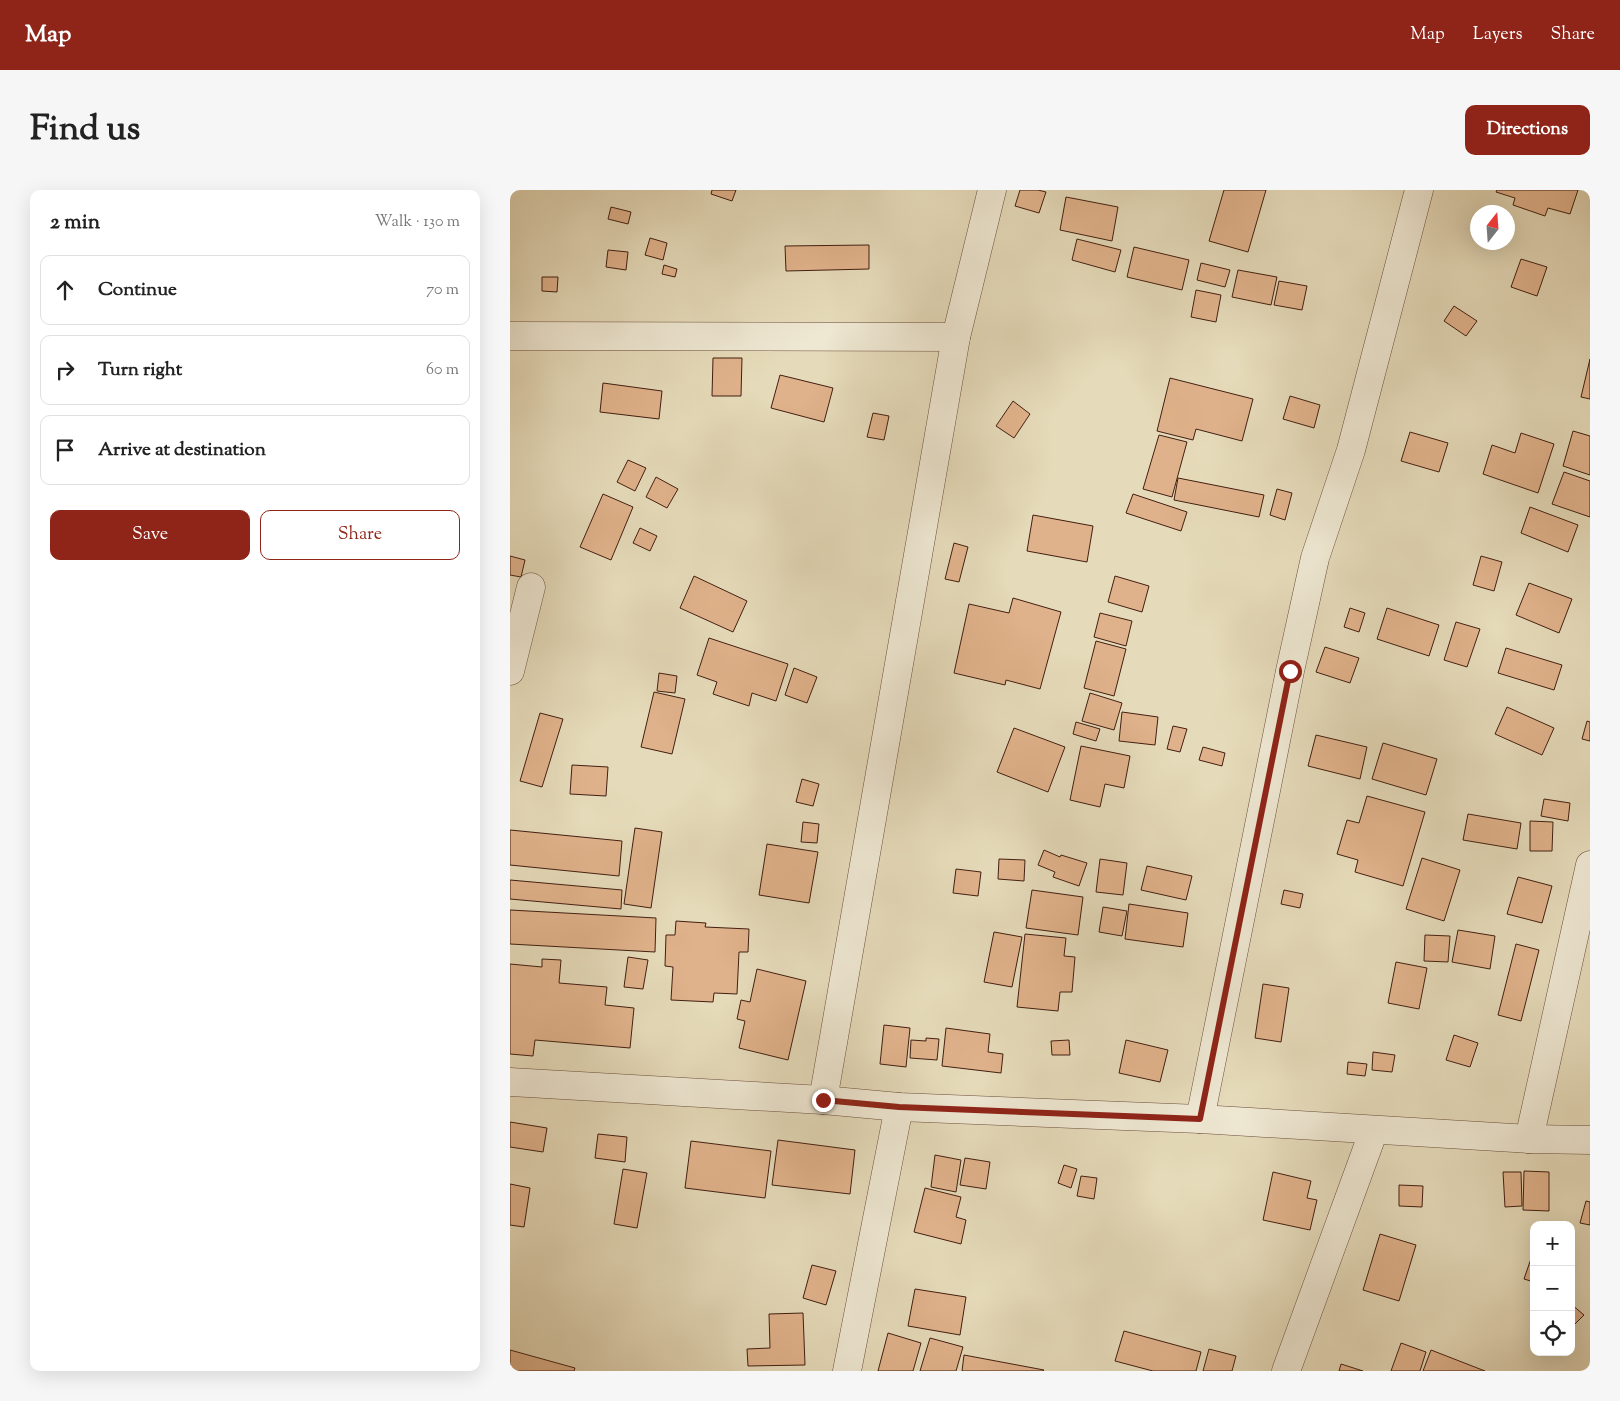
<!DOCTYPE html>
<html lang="en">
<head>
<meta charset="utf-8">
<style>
  :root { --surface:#fff; --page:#f6f6f6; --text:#222; --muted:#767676; --line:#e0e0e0; --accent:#8f2418 }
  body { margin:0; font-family:"Sorts Mill Goudy",serif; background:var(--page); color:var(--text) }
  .controls { position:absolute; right:15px; bottom:15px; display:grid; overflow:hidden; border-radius:10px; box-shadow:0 5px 20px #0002 }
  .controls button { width:45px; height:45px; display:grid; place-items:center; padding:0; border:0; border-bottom:1px solid var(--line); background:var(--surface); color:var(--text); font:25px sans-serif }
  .compass { position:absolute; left:960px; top:15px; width:45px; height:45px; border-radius:50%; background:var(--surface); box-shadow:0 5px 20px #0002; rotate:17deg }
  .stop { position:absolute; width:15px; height:15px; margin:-11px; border:4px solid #8f2418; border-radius:50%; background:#fff }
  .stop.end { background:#8f2418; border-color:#fff; box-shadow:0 1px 5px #0008 }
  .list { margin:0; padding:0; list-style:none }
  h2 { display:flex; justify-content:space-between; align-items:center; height:65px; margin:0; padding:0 20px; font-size:21px }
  h2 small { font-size:16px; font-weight:400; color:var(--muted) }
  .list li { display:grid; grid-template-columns:32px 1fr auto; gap:15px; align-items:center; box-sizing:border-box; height:70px; margin:0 10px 10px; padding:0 10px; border:1px solid var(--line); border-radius:10px }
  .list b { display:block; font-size:19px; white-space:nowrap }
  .list em { font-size:16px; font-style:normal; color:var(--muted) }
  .actions { display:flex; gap:10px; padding:15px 20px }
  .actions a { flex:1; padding:11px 0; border:1px solid var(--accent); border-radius:10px; text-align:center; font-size:18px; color:var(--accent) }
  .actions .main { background:var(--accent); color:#fff }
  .icon { flex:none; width:28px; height:28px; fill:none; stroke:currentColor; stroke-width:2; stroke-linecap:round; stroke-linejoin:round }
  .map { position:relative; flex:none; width:1080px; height:1181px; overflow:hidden; border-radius:10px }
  header { display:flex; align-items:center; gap:30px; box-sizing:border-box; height:70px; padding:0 25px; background:var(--accent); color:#fff }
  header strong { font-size:24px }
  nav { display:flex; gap:28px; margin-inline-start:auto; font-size:18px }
  .intro { display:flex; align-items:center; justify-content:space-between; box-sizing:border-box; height:120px; padding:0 30px }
  h1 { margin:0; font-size:35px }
  .button { padding:12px 22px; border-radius:10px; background:var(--accent); color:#fff; font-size:18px; font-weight:700 }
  main { display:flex; gap:30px; padding:0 30px }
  aside { flex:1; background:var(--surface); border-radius:10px; box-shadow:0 5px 20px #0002 }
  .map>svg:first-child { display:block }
</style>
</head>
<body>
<header>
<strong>Map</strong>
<nav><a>Map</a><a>Layers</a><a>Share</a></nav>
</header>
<div class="intro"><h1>Find us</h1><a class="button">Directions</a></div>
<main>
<aside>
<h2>2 min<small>Walk · 130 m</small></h2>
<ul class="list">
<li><svg class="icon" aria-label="ahead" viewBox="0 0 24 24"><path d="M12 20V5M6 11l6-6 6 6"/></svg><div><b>Continue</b></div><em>70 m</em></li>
<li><svg class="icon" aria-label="right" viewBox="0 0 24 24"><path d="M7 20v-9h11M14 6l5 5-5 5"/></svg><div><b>Turn right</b></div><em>60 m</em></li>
<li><svg class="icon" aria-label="arrive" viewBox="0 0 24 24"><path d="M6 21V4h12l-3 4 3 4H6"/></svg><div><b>Arrive at destination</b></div></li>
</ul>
<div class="actions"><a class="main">Save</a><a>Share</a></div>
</aside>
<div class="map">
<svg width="1080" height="1181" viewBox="0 0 1080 1181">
  <rect width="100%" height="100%" fill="#e5dab9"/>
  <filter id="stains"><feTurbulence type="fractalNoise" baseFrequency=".004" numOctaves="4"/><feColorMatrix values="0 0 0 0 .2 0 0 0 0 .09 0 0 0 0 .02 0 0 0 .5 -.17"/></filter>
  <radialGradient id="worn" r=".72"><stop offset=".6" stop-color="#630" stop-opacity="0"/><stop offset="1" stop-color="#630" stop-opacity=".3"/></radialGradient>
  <g fill="#e0b28b" stroke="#421f11">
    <path d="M 202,0 L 226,0 L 222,11 L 201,4 Z"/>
    <path d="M 510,0 L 528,0 L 536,2 L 529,23 L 505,16 Z"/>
    <path d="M 714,0 L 756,0 L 738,62 L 699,51 Z"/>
    <path d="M 987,0 L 1068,0 L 1060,24 L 1038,18 L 1035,26 L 1003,15 L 1005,8 L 986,2 Z"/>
    <path d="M 556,7 L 608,17 L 602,51 L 550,40 Z"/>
    <path d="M 101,17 L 121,22 L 118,34 L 98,29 Z"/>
    <path d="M 140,48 L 157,53 L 153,70 L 135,65 Z"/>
    <path d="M 567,49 L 611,60 L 605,82 L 562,70 Z"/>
    <path d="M 359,55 L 359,79 L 276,81 L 275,56 Z"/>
    <path d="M 624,57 L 679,70 L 672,100 L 617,87 Z"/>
    <path d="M 98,60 L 118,62 L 116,80 L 96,77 Z"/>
    <path d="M 1011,69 L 1037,77 L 1027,106 L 1001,97 Z"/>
    <path d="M 691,73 L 720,80 L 715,97 L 687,90 Z"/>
    <path d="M 154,75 L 167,79 L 165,87 L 152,84 Z"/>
    <path d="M 728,80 L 767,87 L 761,115 L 722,107 Z"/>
    <path d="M 32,87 L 48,87 L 47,102 L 32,101 Z"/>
    <path d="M 769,91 L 797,96 L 792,120 L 764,115 Z"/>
    <path d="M 686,100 L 711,105 L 706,132 L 681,127 Z"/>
    <path d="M 944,116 L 967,131 L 956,146 L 934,131 Z"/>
    <path d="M 203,168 L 232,168 L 231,206 L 202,206 Z"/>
    <path d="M 1080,169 L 1080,209 L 1071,207 Z"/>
    <path d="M 270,185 L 323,198 L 314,232 L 261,218 Z"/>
    <path d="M 660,188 L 743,209 L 732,251 L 686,239 L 683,250 L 647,241 Z"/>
    <path d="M 93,193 L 152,201 L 149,229 L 90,222 Z"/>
    <path d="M 780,206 L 810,215 L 804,238 L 773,229 Z"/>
    <path d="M 503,211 L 520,224 L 504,248 L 486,236 Z"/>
    <path d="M 363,223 L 379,226 L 374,250 L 357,247 Z"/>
    <path d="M 1063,241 L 1080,246 L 1080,285 L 1053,276 Z"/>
    <path d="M 900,242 L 938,253 L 929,282 L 891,271 Z"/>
    <path d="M 1011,243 L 1044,254 L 1028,303 L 973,284 L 982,255 L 1005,263 Z"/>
    <path d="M 649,245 L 677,252 L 662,307 L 633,299 Z"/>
    <path d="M 118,270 L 136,278 L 125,301 L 107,292 Z"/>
    <path d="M 1054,282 L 1080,291 L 1080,327 L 1042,314 Z"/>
    <path d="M 146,287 L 168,299 L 157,318 L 136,307 Z"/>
    <path d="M 668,288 L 754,305 L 749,327 L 664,310 Z"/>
    <path d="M 767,299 L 782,303 L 775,330 L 760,325 Z"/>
    <path d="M 93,304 L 123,317 L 101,370 L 70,357 Z"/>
    <path d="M 623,304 L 677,322 L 671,341 L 616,323 Z"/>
    <path d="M 1020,317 L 1068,335 L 1058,362 L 1011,343 Z"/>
    <path d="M 523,325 L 583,336 L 577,372 L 517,361 Z"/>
    <path d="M 130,338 L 147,346 L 140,361 L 123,353 Z"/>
    <path d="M 444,353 L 458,357 L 449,392 L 435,389 Z"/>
    <path d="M 0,366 L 15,370 L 11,387 L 0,385 Z"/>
    <path d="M 971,366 L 992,372 L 984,401 L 963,395 Z"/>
    <path d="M 184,386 L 237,411 L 223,442 L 170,418 Z"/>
    <path d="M 605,386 L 639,396 L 632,422 L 598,412 Z"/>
    <path d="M 1019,393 L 1062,409 L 1049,443 L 1006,425 Z"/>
    <path d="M 503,408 L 551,422 L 530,499 L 496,490 L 495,495 L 444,483 L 459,414 L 499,423 Z"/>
    <path d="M 840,418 L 855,423 L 849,442 L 834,437 Z"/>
    <path d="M 877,418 L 929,435 L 919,466 L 867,449 Z"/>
    <path d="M 590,423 L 622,431 L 616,456 L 584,447 Z"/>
    <path d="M 946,432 L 970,439 L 957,477 L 934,470 Z"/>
    <path d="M 199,448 L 278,474 L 266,511 L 242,503 L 239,516 L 203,504 L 207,492 L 187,485 Z"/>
    <path d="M 586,451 L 616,459 L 604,506 L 574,498 Z"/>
    <path d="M 815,457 L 849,468 L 840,493 L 806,482 Z"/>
    <path d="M 996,458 L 1052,475 L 1044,500 L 988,483 Z"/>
    <path d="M 284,478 L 307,487 L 297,513 L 275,505 Z"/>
    <path d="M 149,483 L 167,486 L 165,503 L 147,501 Z"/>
    <path d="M 144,502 L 175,509 L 162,564 L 131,557 Z"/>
    <path d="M 580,503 L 612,513 L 604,540 L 572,531 Z"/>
    <path d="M 997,517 L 1044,538 L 1032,565 L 985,544 Z"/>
    <path d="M 612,522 L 648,527 L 645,555 L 609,551 Z"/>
    <path d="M 30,523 L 53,529 L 32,597 L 10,591 Z"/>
    <path d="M 1077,531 L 1080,532 L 1080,551 L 1072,549 Z"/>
    <path d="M 566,532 L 590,539 L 586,551 L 563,544 Z"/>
    <path d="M 663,536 L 677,539 L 670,562 L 657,559 Z"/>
    <path d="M 504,538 L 555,557 L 538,602 L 487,582 Z"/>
    <path d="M 806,545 L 857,557 L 850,589 L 798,576 Z"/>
    <path d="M 873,553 L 927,569 L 916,605 L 862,589 Z"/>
    <path d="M 571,556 L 620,566 L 614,598 L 595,594 L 590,617 L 560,610 Z"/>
    <path d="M 693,557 L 715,563 L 712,576 L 689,570 Z"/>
    <path d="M 62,575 L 98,577 L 96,606 L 60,604 Z"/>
    <path d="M 292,589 L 309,594 L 303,616 L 286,612 Z"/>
    <path d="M 857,606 L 915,622 L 893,696 L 845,682 L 848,670 L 827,664 L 837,630 L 849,633 Z"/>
    <path d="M 1034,609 L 1060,613 L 1058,631 L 1031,626 Z"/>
    <path d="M 958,624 L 1011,633 L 1007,659 L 953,650 Z"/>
    <path d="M 1020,631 L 1043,632 L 1042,661 L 1020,661 Z"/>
    <path d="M 293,632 L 309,634 L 307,653 L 291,652 Z"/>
    <path d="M 125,638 L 152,642 L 141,718 L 114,714 Z"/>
    <path d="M 0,640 L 112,651 L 109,686 L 0,675 Z"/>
    <path d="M 257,654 L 308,662 L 299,713 L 249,705 Z"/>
    <path d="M 534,660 L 550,667 L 551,665 L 577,673 L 569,696 L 543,687 L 545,682 L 528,675 Z"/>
    <path d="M 912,668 L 950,680 L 934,731 L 896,719 Z"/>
    <path d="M 489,669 L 515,670 L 514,691 L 488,689 Z"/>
    <path d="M 590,669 L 617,673 L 613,705 L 586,702 Z"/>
    <path d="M 637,676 L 682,686 L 676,710 L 631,700 Z"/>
    <path d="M 446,679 L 471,682 L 468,706 L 443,703 Z"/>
    <path d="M 1008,687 L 1042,696 L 1032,733 L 997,724 Z"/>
    <path d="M 0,690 L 112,700 L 111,719 L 0,709 Z"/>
    <path d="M 522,700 L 573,707 L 568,745 L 516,738 Z"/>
    <path d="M 774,700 L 793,704 L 790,718 L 771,714 Z"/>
    <path d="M 619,714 L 678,723 L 673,757 L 615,749 Z"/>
    <path d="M 593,717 L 617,721 L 612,746 L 589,742 Z"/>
    <path d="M 0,720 L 146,728 L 145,762 L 0,754 Z"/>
    <path d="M 166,731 L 196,733 L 195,737 L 239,739 L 238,762 L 229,762 L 227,804 L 204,803 L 203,812 L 161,810 L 163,777 L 155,776 L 156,745 L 165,745 Z"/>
    <path d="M 948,740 L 985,746 L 980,779 L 942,772 Z"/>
    <path d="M 484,742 L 512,747 L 502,797 L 474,792 Z"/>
    <path d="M 515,744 L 556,748 L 554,766 L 565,767 L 562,802 L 550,802 L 548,821 L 507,817 Z"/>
    <path d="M 915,745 L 940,746 L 938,772 L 914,771 Z"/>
    <path d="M 1006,754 L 1029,760 L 1011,831 L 988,825 Z"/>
    <path d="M 118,767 L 138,770 L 133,799 L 114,797 Z"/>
    <path d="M 32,769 L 51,770 L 49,793 L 97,797 L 95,815 L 124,818 L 120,858 L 25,850 L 23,866 L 0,864 L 0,774 L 32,777 Z"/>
    <path d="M 886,772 L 917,778 L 909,819 L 878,813 Z"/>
    <path d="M 247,779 L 296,791 L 278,870 L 229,858 L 235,831 L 227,829 L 231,810 L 240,812 Z"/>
    <path d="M 753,794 L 779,798 L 771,852 L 745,848 Z"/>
    <path d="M 374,835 L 400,838 L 396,877 L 370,874 Z"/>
    <path d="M 436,838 L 480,844 L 478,862 L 493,864 L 491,883 L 432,876 Z"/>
    <path d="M 944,845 L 968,853 L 960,877 L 936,870 Z"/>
    <path d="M 416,848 L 429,849 L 427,870 L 400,868 L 401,850 L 416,851 Z"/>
    <path d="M 559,850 L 560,865 L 542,865 L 541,851 Z"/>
    <path d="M 616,850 L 658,860 L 650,892 L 609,883 Z"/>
    <path d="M 863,862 L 885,865 L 882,882 L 862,880 Z"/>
    <path d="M 838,872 L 857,874 L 855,886 L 837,884 Z"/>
    <path d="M 0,932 L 37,938 L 33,962 L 0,957 Z"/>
    <path d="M 88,944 L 117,947 L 115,972 L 85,968 Z"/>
    <path d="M 268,950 L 345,960 L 340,1004 L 262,995 Z"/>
    <path d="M 181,951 L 261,961 L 255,1008 L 175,998 Z"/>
    <path d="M 425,965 L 451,970 L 446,1002 L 421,997 Z"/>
    <path d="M 455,968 L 480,972 L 476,999 L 450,995 Z"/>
    <path d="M 554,975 L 567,979 L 561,998 L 548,993 Z"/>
    <path d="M 113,979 L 137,983 L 127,1038 L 104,1034 Z"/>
    <path d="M 1014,981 L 1039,982 L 1039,1021 L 1013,1020 Z"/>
    <path d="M 763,982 L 801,991 L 797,1008 L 807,1010 L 800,1040 L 753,1030 Z"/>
    <path d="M 993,982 L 1011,982 L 1012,1016 L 995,1017 Z"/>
    <path d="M 571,986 L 587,988 L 584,1009 L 567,1006 Z"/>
    <path d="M 0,994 L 20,998 L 14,1037 L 0,1035 Z"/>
    <path d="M 889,995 L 913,996 L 912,1017 L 889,1016 Z"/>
    <path d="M 415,998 L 451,1007 L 446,1027 L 456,1030 L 451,1054 L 404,1042 Z"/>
    <path d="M 1076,1011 L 1080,1012 L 1080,1035 L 1070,1033 Z"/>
    <path d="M 870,1044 L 906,1055 L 889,1111 L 853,1100 Z"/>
    <path d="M 1024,1060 L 1024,1092 L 1014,1089 Z"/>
    <path d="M 302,1075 L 326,1081 L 316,1115 L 293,1108 Z"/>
    <path d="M 405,1099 L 456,1107 L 450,1145 L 398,1136 Z"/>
    <path d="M 1061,1114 L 1074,1125 L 1061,1138 Z"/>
    <path d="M 293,1123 L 295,1175 L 238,1176 L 237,1159 L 260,1158 L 259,1124 Z"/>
    <path d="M 614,1141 L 691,1162 L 686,1181 L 643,1181 L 605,1171 Z"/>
    <path d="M 378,1143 L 411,1153 L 403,1181 L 368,1181 Z"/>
    <path d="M 420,1148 L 453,1157 L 446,1181 L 410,1181 Z"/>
    <path d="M 891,1153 L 916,1162 L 910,1181 L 881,1181 Z"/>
    <path d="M 699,1159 L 726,1166 L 722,1181 L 693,1181 Z"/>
    <path d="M 0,1160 L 65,1178 L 64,1181 L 0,1181 Z"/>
    <path d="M 921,1160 L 975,1181 L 913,1181 Z"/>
    <path d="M 454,1165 L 534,1180 L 533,1181 L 452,1181 Z"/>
    <path d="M 831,1174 L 853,1181 L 829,1181 Z"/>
  </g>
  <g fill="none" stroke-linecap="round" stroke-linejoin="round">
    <g stroke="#6b4e3b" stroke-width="29">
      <g id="street">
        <path d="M 0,146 L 446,147"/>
        <path d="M 0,481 L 21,397"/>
        <path d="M 0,892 L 313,910 L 389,917 L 690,929 L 1019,949 L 1080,950"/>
        <path d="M 313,910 L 446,147 L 482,0"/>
        <path d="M 690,929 L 780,481 L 805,368 L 841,260 L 909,0"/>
        <path d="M 1019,949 L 1080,675"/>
        <path d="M 337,1181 L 389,917"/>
        <path d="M 776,1181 L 864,940"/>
      </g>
    </g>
    <use href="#street" stroke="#eee7d2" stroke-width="28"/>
  </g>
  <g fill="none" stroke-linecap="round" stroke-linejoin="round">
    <path stroke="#8f2418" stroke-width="6" d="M 313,910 L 389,917 L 690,929 L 780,481"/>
  </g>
  <rect width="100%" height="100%" filter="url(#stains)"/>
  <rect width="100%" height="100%" fill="url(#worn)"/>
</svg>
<div class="controls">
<button>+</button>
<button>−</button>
<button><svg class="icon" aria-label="locate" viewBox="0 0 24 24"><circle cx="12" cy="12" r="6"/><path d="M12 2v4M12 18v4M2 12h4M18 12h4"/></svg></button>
</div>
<svg class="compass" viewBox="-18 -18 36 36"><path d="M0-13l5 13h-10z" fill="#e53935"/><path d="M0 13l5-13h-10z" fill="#767676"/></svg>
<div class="stop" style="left:780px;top:481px"></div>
<div class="stop end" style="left:313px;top:910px"></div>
</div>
</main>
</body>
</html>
